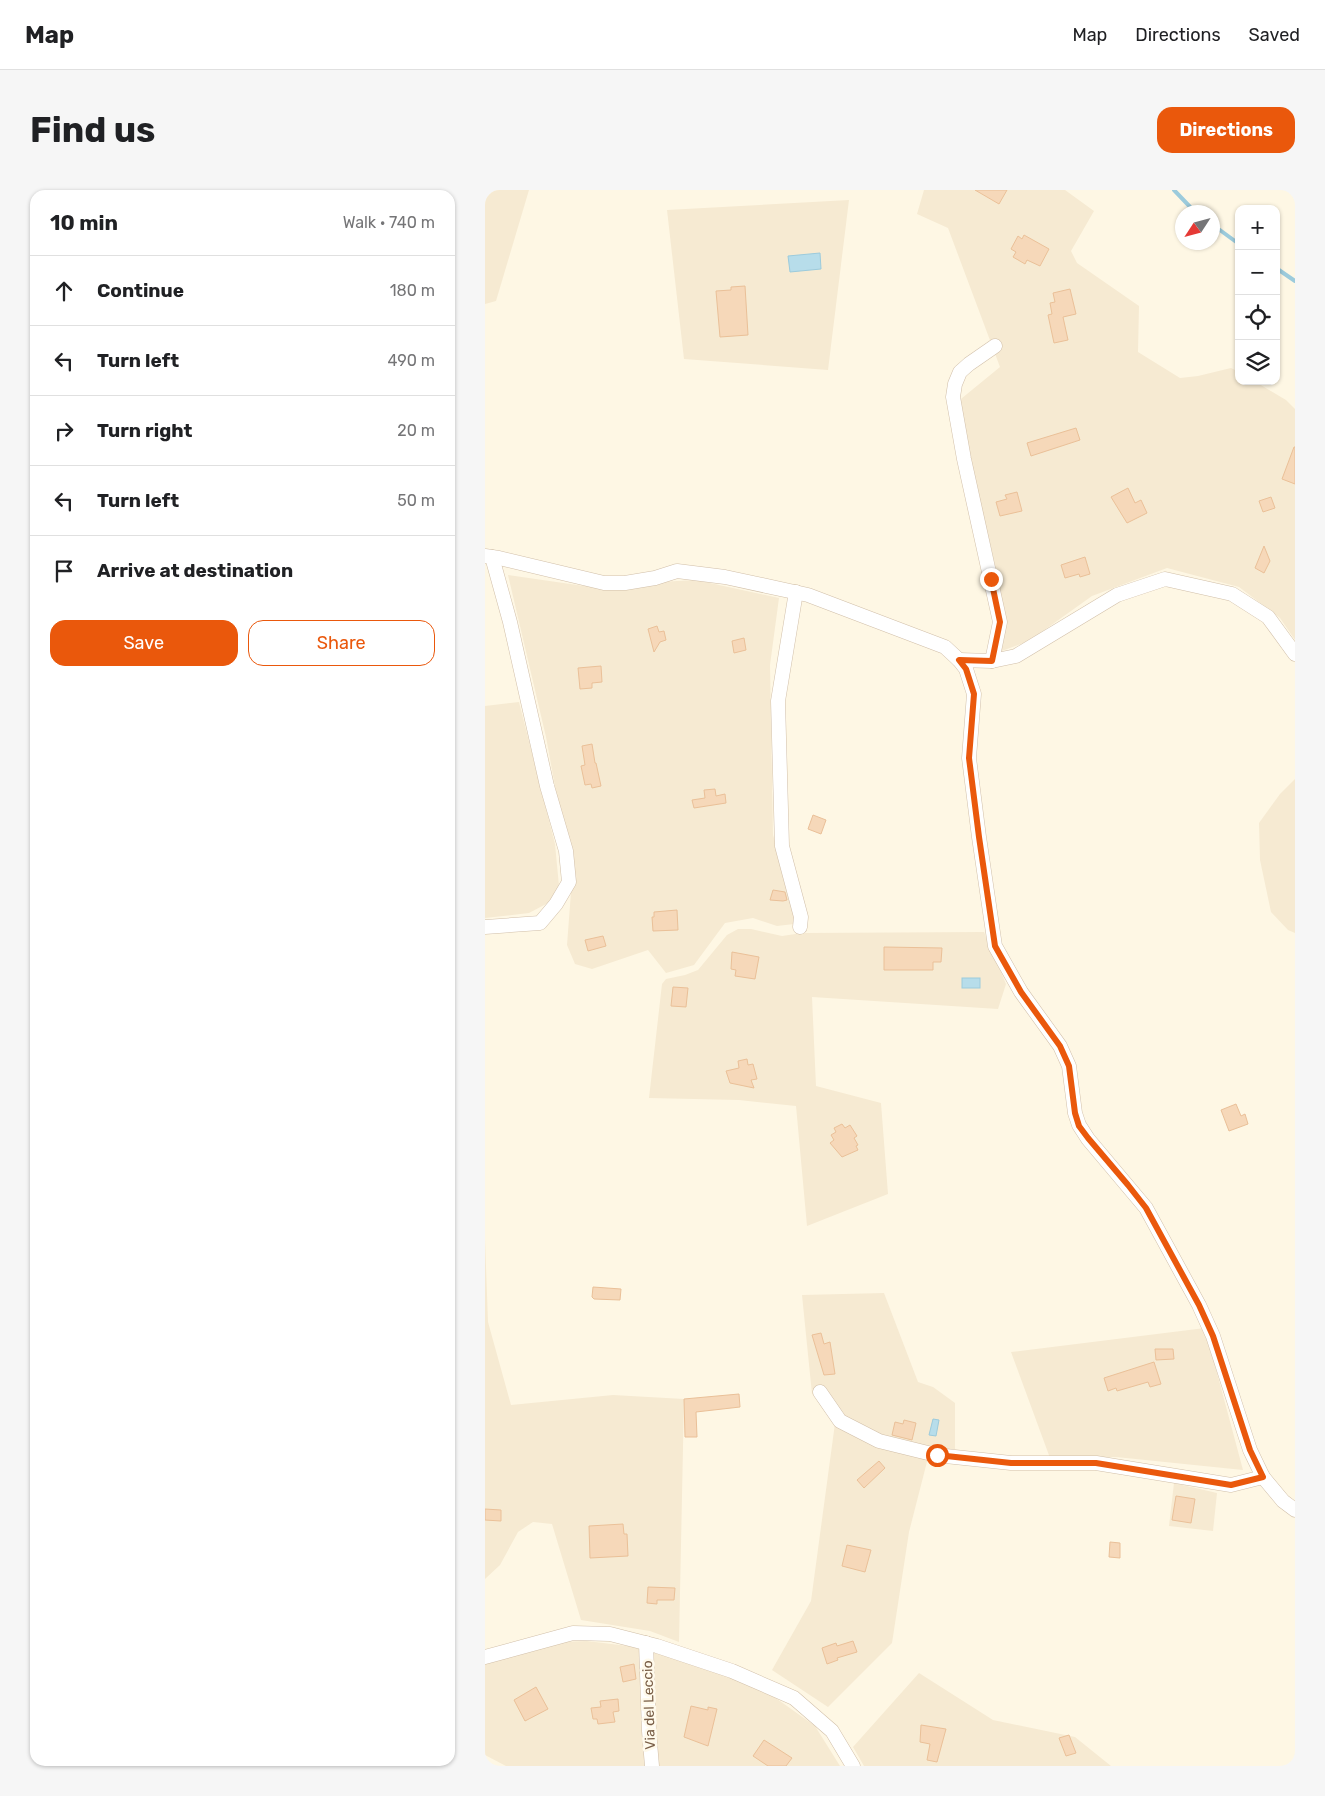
<!DOCTYPE html>
<html lang="en">
<head>
<meta charset="utf-8">
<style>
  :root { --surface:#fff; --page:#f6f6f6; --text:#202124; --muted:#757577; --line:#e0e0e0; --accent:#ea580c }
  body { margin:0; font-family:Rubik,sans-serif; background:var(--page); color:var(--text) }
  .controls { position:absolute; right:15px; top:15px; display:grid; overflow:hidden; border-radius:10px; box-shadow:0 1px 4px #0004 }
  .controls button { width:45px; height:45px; display:grid; place-items:center; padding:0; border:0; border-bottom:1px solid var(--line); background:var(--surface); color:var(--text); font:25px sans-serif }
  .compass { position:absolute; left:690px; top:15px; width:45px; height:45px; border-radius:50%; background:var(--surface); box-shadow:0 1px 4px #0004; rotate:234deg }
  .stop { position:absolute; width:15px; height:15px; margin:-11px; border:4px solid #ea580c; border-radius:50%; background:#fff }
  .stop.end { background:#ea580c; border-color:#fff; box-shadow:0 1px 5px #0008 }
  .list { margin:0; padding:0; list-style:none }
  h2 { display:flex; justify-content:space-between; align-items:center; height:65px; margin:0; padding:0 20px; font-size:21px }
  h2 small { font-size:16px; font-weight:400; color:var(--muted) }
  .list li { display:grid; grid-template-columns:32px 1fr auto; gap:15px; align-items:center; box-sizing:border-box; height:70px; padding:0 20px; border-top:1px solid var(--line) }
  .list b { display:block; font-size:19px; white-space:nowrap }
  .list em { font-size:16px; font-style:normal; color:var(--muted) }
  .actions { display:flex; gap:10px; padding:15px 20px }
  .actions a { flex:1; padding:11px 0; border:1px solid var(--accent); border-radius:15px; text-align:center; font-size:18px; color:var(--accent) }
  .actions .main { background:var(--accent); color:#fff }
  .icon { flex:none; width:28px; height:28px; fill:none; stroke:currentColor; stroke-width:2; stroke-linecap:round; stroke-linejoin:round }
  .map { position:relative; flex:none; width:810px; height:1576px; overflow:hidden; border-radius:15px }
  header { display:flex; align-items:center; gap:30px; box-sizing:border-box; height:70px; padding:0 25px; background:var(--surface); border-bottom:1px solid var(--line) }
  header strong { font-size:24px }
  nav { display:flex; gap:28px; margin-inline-start:auto; font-size:18px }
  .intro { display:flex; align-items:center; justify-content:space-between; box-sizing:border-box; height:120px; padding:0 30px }
  h1 { margin:0; font-size:35px }
  .button { padding:12px 22px; border-radius:15px; background:var(--accent); color:#fff; font-size:18px; font-weight:700 }
  main { display:flex; gap:30px; padding:0 30px }
  aside { flex:1; background:var(--surface); border-radius:15px; box-shadow:0 1px 4px #0004 }
  .map>svg:first-child { display:block }
</style>
</head>
<body>
<header>
<strong>Map</strong>
<nav><a>Map</a><a>Directions</a><a>Saved</a></nav>
</header>
<div class="intro"><h1>Find us</h1><a class="button">Directions</a></div>
<main>
<aside>
<h2>10 min<small>Walk · 740 m</small></h2>
<ul class="list">
<li><svg class="icon" aria-label="ahead" viewBox="0 0 24 24"><path d="M12 20V5M6 11l6-6 6 6"/></svg><div><b>Continue</b></div><em>180 m</em></li>
<li><svg class="icon" aria-label="left" viewBox="0 0 24 24"><path d="M17 20v-9H6M10 6l-5 5 5 5"/></svg><div><b>Turn left</b></div><em>490 m</em></li>
<li><svg class="icon" aria-label="right" viewBox="0 0 24 24"><path d="M7 20v-9h11M14 6l5 5-5 5"/></svg><div><b>Turn right</b></div><em>20 m</em></li>
<li><svg class="icon" aria-label="left" viewBox="0 0 24 24"><path d="M17 20v-9H6M10 6l-5 5 5 5"/></svg><div><b>Turn left</b></div><em>50 m</em></li>
<li><svg class="icon" aria-label="arrive" viewBox="0 0 24 24"><path d="M6 21V4h12l-3 4 3 4H6"/></svg><div><b>Arrive at destination</b></div></li>
</ul>
<div class="actions"><a class="main">Save</a><a>Share</a></div>
</aside>
<div class="map">
<svg width="810" height="1576" viewBox="0 0 810 1576">
  <rect width="100%" height="100%" fill="#fef7e4"/>
  <g fill="#f6ead2">
    <path d="M 0,0 L 44,0 L 11,111 L 0,114 Z"/>
    <path d="M 439,0 L 580,0 L 609,21 L 586,61 L 592,73 L 654,116 L 653,162 L 695,188 L 713,186 L 746,178 L 754,182 L 754,191 L 769,191 L 801,210 L 810,219 L 810,450 L 795,428 L 754,397 L 682,378 L 607,406 L 544,451 L 514,462 L 514,391 L 471,213 L 515,177 L 463,38 L 432,24 Z"/>
    <path d="M 364,10 L 343,180 L 199,169 L 182,20 Z"/>
    <path d="M 23,385 L 99,396 L 211,390 L 294,408 L 285,475 L 288,645 L 309,713 L 309,734 L 292,736 L 268,728 L 240,733 L 209,775 L 181,783 L 163,760 L 107,779 L 90,774 L 82,755 L 87,689 L 61,547 Z"/>
    <path d="M 34,512 L 70,654 L 74,696 L 63,713 L 44,723 L 0,728 L 0,516 Z"/>
    <path d="M 810,589 L 810,743 L 803,740 L 786,722 L 775,670 L 774,633 L 795,604 Z"/>
    <path d="M 253,739 L 266,739 L 297,746 L 317,743 L 499,742 L 521,794 L 513,819 L 327,807 L 331,896 L 396,913 L 403,1004 L 322,1036 L 311,916 L 254,910 L 164,908 L 177,794 L 181,789 L 200,785 L 213,780 L 242,745 Z"/>
    <path d="M 0,1049 L 3,1132 L 26,1215 L 128,1205 L 199,1209 L 194,1452 L 165,1441 L 96,1430 L 67,1334 L 48,1332 L 33,1342 L 15,1375 L 0,1389 Z"/>
    <path d="M 399,1103 L 433,1192 L 448,1197 L 470,1213 L 470,1259 L 445,1260 L 424,1342 L 407,1453 L 343,1517 L 287,1480 L 326,1411 L 351,1226 L 327,1204 L 317,1105 Z"/>
    <path d="M 720,1138 L 758,1280 L 631,1267 L 565,1268 L 526,1162 Z"/>
    <path d="M 689,1293 L 732,1303 L 728,1341 L 684,1336 Z"/>
    <path d="M 102,1451 L 159,1458 L 260,1486 L 330,1536 L 355,1576 L 21,1576 L 0,1565 L 0,1468 L 43,1453 Z"/>
    <path d="M 434,1483 L 508,1530 L 590,1547 L 626,1576 L 379,1576 L 368,1557 Z"/>
  </g>
  <g fill="#b7ddea" stroke="#9ccbdc">
    <path d="M 335,63 L 336,79 L 305,82 L 303,66 Z"/>
    <rect x="477" y="788" width="18" height="10"/>
    <path d="M 448,1229 L 454,1230 L 451,1246 L 444,1245 Z"/>
  </g>
  <g fill="none" stroke-linecap="round" stroke-linejoin="round">
    <g stroke="#9ccbdc" stroke-width="4">
      <path d="M 689,0 L 710,22"/>
      <path d="M 728,35 L 754,54"/>
      <path d="M 791,78 L 810,91"/>
    </g>
  </g>
  <g fill="#f6d8b9" stroke="#eac098">
    <path d="M 490,0 L 522,0 L 514,14 Z"/>
    <path d="M 539,45 L 564,59 L 555,76 L 542,70 L 540,74 L 528,67 L 531,62 L 526,59 L 533,46 L 537,49 Z"/>
    <path d="M 260,96 L 263,145 L 235,147 L 231,101 L 246,100 L 246,97 Z"/>
    <path d="M 585,99 L 591,124 L 578,127 L 583,150 L 569,153 L 563,125 L 567,124 L 565,113 L 570,112 L 568,103 Z"/>
    <path d="M 591,238 L 595,250 L 546,266 L 542,253 Z"/>
    <path d="M 809,257 L 810,257 L 810,294 L 797,289 Z"/>
    <path d="M 643,298 L 650,313 L 656,310 L 662,323 L 642,333 L 626,307 Z"/>
    <path d="M 532,302 L 537,321 L 515,326 L 511,312 L 522,309 L 520,305 Z"/>
    <path d="M 786,307 L 790,318 L 778,322 L 774,311 Z"/>
    <path d="M 779,356 L 785,371 L 779,383 L 770,378 Z"/>
    <path d="M 600,367 L 605,384 L 595,387 L 594,384 L 580,388 L 576,375 Z"/>
    <path d="M 172,436 L 174,442 L 179,441 L 181,450 L 175,452 L 169,462 L 163,439 Z"/>
    <path d="M 259,448 L 261,460 L 249,463 L 247,451 Z"/>
    <path d="M 116,476 L 117,492 L 107,493 L 107,498 L 95,499 L 93,478 Z"/>
    <path d="M 107,554 L 110,573 L 111,573 L 116,596 L 107,598 L 106,594 L 100,595 L 96,576 L 100,575 L 97,556 Z"/>
    <path d="M 230,599 L 231,606 L 240,604 L 241,613 L 209,618 L 207,610 L 220,608 L 219,600 Z"/>
    <path d="M 328,625 L 341,630 L 336,644 L 323,639 Z"/>
    <path d="M 288,700 L 300,702 L 302,710 L 298,711 L 285,710 Z"/>
    <path d="M 192,720 L 193,740 L 168,741 L 167,727 L 169,727 L 169,722 Z"/>
    <path d="M 118,746 L 121,756 L 103,761 L 100,750 Z"/>
    <path d="M 399,757 L 457,758 L 456,772 L 448,772 L 448,780 L 399,780 Z"/>
    <path d="M 247,762 L 274,767 L 270,789 L 250,786 L 251,780 L 246,779 Z"/>
    <path d="M 188,797 L 203,798 L 201,817 L 186,816 Z"/>
    <path d="M 262,869 L 263,875 L 268,874 L 272,889 L 266,890 L 269,898 L 245,893 L 241,881 L 254,878 L 253,871 Z"/>
    <path d="M 751,914 L 756,926 L 760,924 L 763,934 L 744,941 L 736,920 Z"/>
    <path d="M 357,934 L 360,938 L 365,935 L 372,946 L 369,948 L 373,955 L 371,956 L 373,960 L 357,967 L 345,953 L 349,950 L 346,945 L 351,942 L 349,938 Z"/>
    <path d="M 108,1097 L 136,1099 L 135,1110 L 109,1109 L 107,1107 Z"/>
    <path d="M 336,1143 L 339,1154 L 345,1152 L 350,1184 L 339,1185 L 327,1145 Z"/>
    <path d="M 670,1159 L 688,1159 L 689,1169 L 671,1170 Z"/>
    <path d="M 669,1172 L 676,1194 L 665,1197 L 663,1192 L 632,1201 L 631,1198 L 623,1201 L 619,1188 Z"/>
    <path d="M 254,1204 L 255,1217 L 211,1222 L 212,1247 L 200,1247 L 199,1209 Z"/>
    <path d="M 419,1230 L 431,1233 L 427,1250 L 407,1245 L 410,1232 L 418,1234 Z"/>
    <path d="M 394,1271 L 400,1278 L 379,1298 L 372,1290 Z"/>
    <path d="M 691,1306 L 710,1309 L 706,1333 L 687,1330 Z"/>
    <path d="M 0,1319 L 16,1320 L 16,1331 L 0,1330 Z"/>
    <path d="M 138,1334 L 139,1344 L 142,1344 L 143,1366 L 105,1368 L 104,1336 Z"/>
    <path d="M 625,1352 L 635,1353 L 635,1368 L 624,1367 Z"/>
    <path d="M 362,1355 L 386,1360 L 380,1382 L 357,1376 Z"/>
    <path d="M 163,1397 L 190,1398 L 189,1410 L 172,1410 L 172,1414 L 162,1413 Z"/>
    <path d="M 368,1451 L 372,1462 L 352,1468 L 353,1470 L 342,1474 L 337,1458 L 351,1453 L 352,1456 Z"/>
    <path d="M 149,1474 L 151,1489 L 138,1492 L 135,1477 Z"/>
    <path d="M 51,1497 L 63,1519 L 40,1531 L 29,1510 Z"/>
    <path d="M 133,1509 L 134,1521 L 128,1522 L 130,1532 L 113,1534 L 112,1529 L 108,1529 L 106,1518 L 116,1517 L 115,1511 Z"/>
    <path d="M 206,1516 L 223,1520 L 223,1517 L 232,1519 L 223,1556 L 199,1547 Z"/>
    <path d="M 436,1535 L 461,1539 L 452,1572 L 442,1570 L 445,1554 L 435,1552 Z"/>
    <path d="M 584,1545 L 591,1563 L 581,1566 L 574,1548 Z"/>
    <path d="M 279,1550 L 307,1568 L 301,1576 L 283,1576 L 268,1566 Z"/>
  </g>
  <g fill="none" stroke-linecap="round" stroke-linejoin="round">
    <g stroke="#d1bfa9" stroke-width="15">
      <g id="minor">
        <path d="M 0,366 L 14,368 L 119,393 L 140,393 L 170,388 L 192,381 L 240,387 L 323,405 L 460,457 L 474,470 L 481,479 L 489,504 L 484,568 L 494,647 L 510,756 L 536,802 L 575,856 L 584,876 L 590,923 L 594,935 L 603,949 L 661,1018 L 714,1115 L 728,1146 L 765,1260 L 778,1287 L 798,1311 L 810,1320"/>
        <path d="M 311,402 L 293,511 L 297,656 L 316,727 L 315,737"/>
        <path d="M 474,470 L 507,471 L 531,466 L 632,405 L 680,389 L 747,404 L 783,427 L 810,464"/>
        <path d="M 507,471 L 515,432 L 479,269 L 468,207 L 470,194 L 475,182 L 484,174 L 510,156"/>
        <path d="M 0,737 L 55,733 L 71,714 L 84,692 L 81,661 L 62,596 L 25,432 L 7,367"/>
        <path d="M 335,1202 L 355,1231 L 394,1251 L 451,1265 L 526,1273 L 611,1273 L 746,1295 L 778,1287"/>
        <path d="M 161,1453 L 164,1541 L 167,1576"/>
        <path d="M 0,1467 L 88,1443 L 125,1444 L 172,1456 L 247,1481 L 309,1508 L 347,1541 L 368,1576"/>
      </g>
    </g>
    <use href="#minor" stroke="#fff" stroke-width="14"/>
  </g>
  <g fill="none" stroke-linecap="round" stroke-linejoin="round">
    <path stroke="#ea580c" stroke-width="6" d="M 452,1265 L 526,1273 L 611,1273 L 746,1295 L 778,1287 L 765,1260 L 728,1146 L 714,1115 L 661,1018 L 643,995 L 603,948 L 594,936 L 590,923 L 584,876 L 575,856 L 536,802 L 510,756 L 494,647 L 484,568 L 489,504 L 481,479 L 474,470 L 507,471 L 515,432 L 506,389"/>
  </g>
  <g text-anchor="middle" dominant-baseline="central" stroke-width="5" stroke-linejoin="round" paint-order="stroke">
    <g font-size="14" fill="#795e47" stroke="#fffaec">
      <text transform="translate(164 1515) rotate(-92)">Via del Leccio</text>
    </g>
  </g>
</svg>
<div class="controls">
<button>+</button>
<button>−</button>
<button><svg class="icon" aria-label="locate" viewBox="0 0 24 24"><circle cx="12" cy="12" r="6"/><path d="M12 2v4M12 18v4M2 12h4M18 12h4"/></svg></button>
<button><svg class="icon" aria-label="layers" viewBox="0 0 24 24"><path d="M12 4l9 5-9 5-9-5zM3 14l9 5 9-5"/></svg></button>
</div>
<svg class="compass" viewBox="-18 -18 36 36"><path d="M0-13l5 13h-10z" fill="#e53935"/><path d="M0 13l5-13h-10z" fill="#757577"/></svg>
<div class="stop" style="left:452px;top:1265px"></div>
<div class="stop end" style="left:506px;top:389px"></div>
</div>
</main>
</body>
</html>
